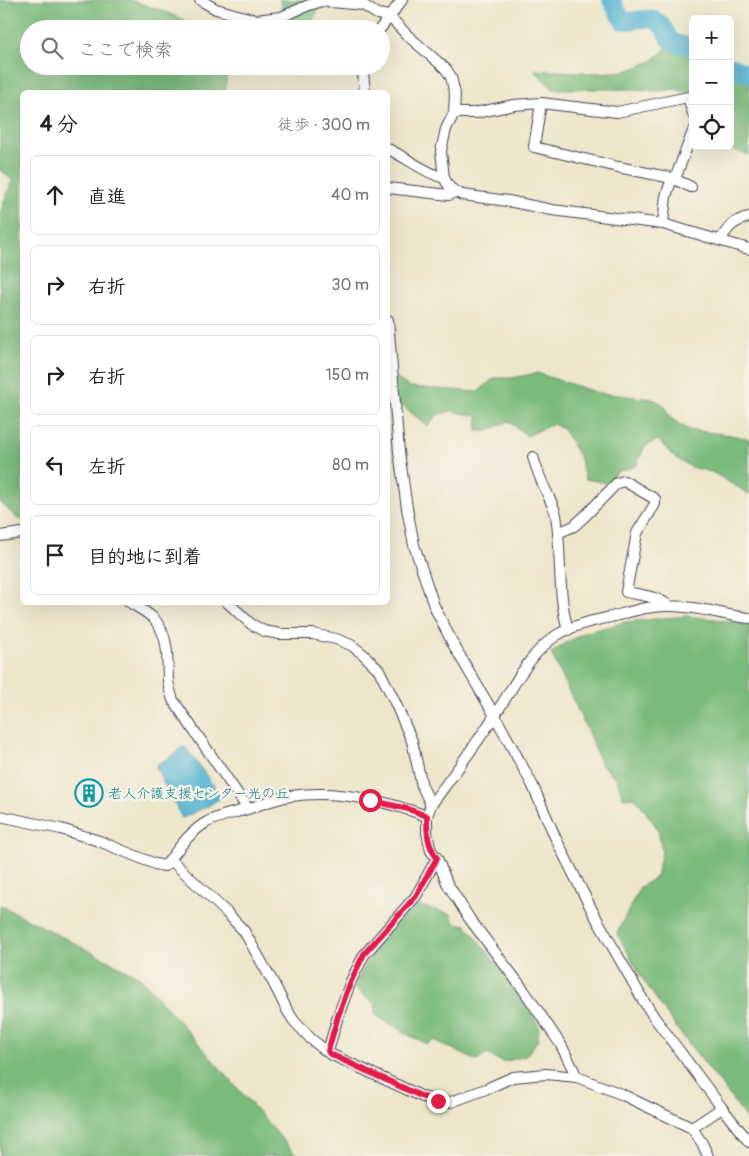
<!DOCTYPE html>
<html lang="ja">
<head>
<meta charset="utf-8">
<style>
  :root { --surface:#fff; --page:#f6f6f6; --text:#202124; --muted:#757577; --line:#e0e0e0 }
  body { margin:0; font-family:Pangolin,"Klee One",sans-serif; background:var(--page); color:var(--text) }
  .controls { position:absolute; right:15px; top:15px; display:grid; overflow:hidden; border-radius:8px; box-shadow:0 5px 20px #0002 }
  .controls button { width:45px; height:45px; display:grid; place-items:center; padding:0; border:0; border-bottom:1px solid var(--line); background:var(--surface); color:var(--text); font:25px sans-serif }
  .stop { position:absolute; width:15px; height:15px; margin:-11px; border:4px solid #e11d48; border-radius:50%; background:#fff }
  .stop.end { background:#e11d48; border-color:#fff; box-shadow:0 1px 5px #0008 }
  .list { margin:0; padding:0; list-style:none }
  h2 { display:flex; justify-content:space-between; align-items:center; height:65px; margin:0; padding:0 20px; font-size:21px }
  h2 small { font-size:16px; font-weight:400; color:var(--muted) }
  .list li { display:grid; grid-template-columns:32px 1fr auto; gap:15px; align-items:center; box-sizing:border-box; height:80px; margin:0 10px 10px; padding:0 10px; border:1px solid var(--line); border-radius:8px }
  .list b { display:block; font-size:19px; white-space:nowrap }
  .list em { font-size:16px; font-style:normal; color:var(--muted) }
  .icon { flex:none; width:28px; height:28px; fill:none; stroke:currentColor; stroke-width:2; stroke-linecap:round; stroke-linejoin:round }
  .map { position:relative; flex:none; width:749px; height:1156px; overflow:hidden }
  .search { position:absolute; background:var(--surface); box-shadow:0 5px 20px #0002; left:20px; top:20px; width:370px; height:55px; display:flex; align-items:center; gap:12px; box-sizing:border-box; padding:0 18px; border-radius:28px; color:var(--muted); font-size:19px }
  .panel { position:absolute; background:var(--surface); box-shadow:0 5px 20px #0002; left:20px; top:90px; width:370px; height:515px; border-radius:8px }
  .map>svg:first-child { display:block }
</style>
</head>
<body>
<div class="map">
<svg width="749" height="1156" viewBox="0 0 749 1156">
  <rect width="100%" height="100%" fill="#f7f3e8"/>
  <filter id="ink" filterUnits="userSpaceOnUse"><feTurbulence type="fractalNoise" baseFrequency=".02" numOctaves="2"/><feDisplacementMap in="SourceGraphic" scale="10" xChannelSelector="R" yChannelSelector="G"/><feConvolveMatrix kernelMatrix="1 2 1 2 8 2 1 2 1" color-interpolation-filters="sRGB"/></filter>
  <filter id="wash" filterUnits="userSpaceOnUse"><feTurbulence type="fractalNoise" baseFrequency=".0096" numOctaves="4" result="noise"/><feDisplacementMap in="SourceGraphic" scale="20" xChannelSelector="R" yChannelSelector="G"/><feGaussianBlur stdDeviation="1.12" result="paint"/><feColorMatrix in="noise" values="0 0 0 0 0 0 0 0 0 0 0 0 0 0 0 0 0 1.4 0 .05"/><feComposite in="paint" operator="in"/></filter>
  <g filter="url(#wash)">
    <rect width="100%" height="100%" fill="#ede6ca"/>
    <g fill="#7abb7c" stroke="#4e6e5c">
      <path d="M 0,0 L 130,0 L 166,12 L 196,26 L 199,29 L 29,29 L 29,66 L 234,66 L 234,70 L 227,73 L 225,92 L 22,92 L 22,519 L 18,519 L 0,502 L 0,213 L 12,180 L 8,176 L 0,170 Z"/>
      <path d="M 279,0 L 391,0 L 372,1 L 318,9 L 313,20 L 294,21 L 282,12 L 282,4 Z"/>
      <path d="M 668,47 L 693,57 L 693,98 L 686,92 L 675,89 L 661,91 L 638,89 L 553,89 L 534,70 L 599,73 L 627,71 L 652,61 Z"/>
      <path d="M 730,72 L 749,80 L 749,155 L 721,146 L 730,146 Z"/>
      <path d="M 388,373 L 409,387 L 478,392 L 494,378 L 513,378 L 537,373 L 598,393 L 653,399 L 665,406 L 669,417 L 689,430 L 730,435 L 749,439 L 749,494 L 712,472 L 691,467 L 674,457 L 658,440 L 645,446 L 636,466 L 617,472 L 608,483 L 585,479 L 579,456 L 563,429 L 553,424 L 527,436 L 509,421 L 486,431 L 477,431 L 478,416 L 451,411 L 437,415 L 428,426 L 404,407 L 388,398 Z"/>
      <path d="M 685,616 L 714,619 L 749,625 L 749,1123 L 721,1084 L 677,1029 L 644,981 L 617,933 L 640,887 L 656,877 L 662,852 L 658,829 L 635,797 L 623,798 L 617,779 L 601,764 L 588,732 L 551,653 L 569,641 L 584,633 L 625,622 Z"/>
      <path d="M 0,905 L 140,977 L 297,1156 L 0,1156 Z"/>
      <path d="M 414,905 L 451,914 L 454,923 L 466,925 L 509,979 L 532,1014 L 539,1027 L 538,1040 L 526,1056 L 503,1062 L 487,1054 L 477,1061 L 434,1040 L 427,1044 L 405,1033 L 397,1027 L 383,1020 L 375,1014 L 375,1004 L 354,988 L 375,945 Z"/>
    </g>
    <path fill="#53b4d1" stroke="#3a6b86" d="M 183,747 L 186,748 L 222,797 L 208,806 L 182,818 L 158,772 L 156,765 L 172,756 Z"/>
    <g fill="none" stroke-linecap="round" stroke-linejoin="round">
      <g stroke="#53b4d1" stroke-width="18">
        <path d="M 611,0 L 623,21 C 634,21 643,18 654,19 L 663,27 L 670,40 L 679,44 L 688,46 L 693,49"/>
        <path d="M 730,66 L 749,74"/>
      </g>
    </g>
  </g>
  <g filter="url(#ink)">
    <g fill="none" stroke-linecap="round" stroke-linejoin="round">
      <g stroke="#403f50" stroke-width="12">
        <g id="minor">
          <path d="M 200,0 L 216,9 L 256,20 L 281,17 L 309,5 L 322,1 L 363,5 L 377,14 L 389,16 L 407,35 L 446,69 L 451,77 L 455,94 L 454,113 L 446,129 L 441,151 L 444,178 L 450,188 L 462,195 L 508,201 L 552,210 L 663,224 L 749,249"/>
          <path d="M 380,29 L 402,0"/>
          <path d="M 365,66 L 363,73 L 365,92"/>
          <path d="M 454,113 L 475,113 L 514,105 L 541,103"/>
          <path d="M 388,149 C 408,158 423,172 444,178"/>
          <path d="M 675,179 L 693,131"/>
          <path d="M 691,187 L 672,178 L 618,167 L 534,147 L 541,103 L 617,112 L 688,97 L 693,114"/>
          <path d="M 388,188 L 449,195 L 455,192"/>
          <path d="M 663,224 L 666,196 L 672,178"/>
          <path d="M 720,240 C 728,228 734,220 749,217"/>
          <path d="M 388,320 L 399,452 L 407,508 L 414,545 L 434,606 L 453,644 L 495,716 L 532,784 L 556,839 L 575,877 L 594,914 L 643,1000 L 654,1017 L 722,1108 L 749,1142"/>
          <path d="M 533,457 C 537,470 541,481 547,493 C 550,500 554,507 556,515 C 562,553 557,592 568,630"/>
          <path d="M 558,533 L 574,526 L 585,516 L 617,483 L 624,481 L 655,499 L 655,504 L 637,533 L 626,592 C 640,595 658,596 669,606"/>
          <path d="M 0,536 L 22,533"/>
          <path d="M 129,602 C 137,607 145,611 152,617 C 170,634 167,659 168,681 C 169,688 171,694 173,700 L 248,809"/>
          <path d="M 227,602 L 251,624 L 264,631 L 280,634 L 313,634 L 336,639 L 351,645 L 363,654 L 379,670 L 394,700 L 412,741 L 422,786 L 431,805"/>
          <path d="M 0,816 L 61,829 L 99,841 L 155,864 L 165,866 C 177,851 189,832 207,822 C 219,816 234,813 247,809 C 262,804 276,798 291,796 C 336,789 386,801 427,816"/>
          <path d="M 170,859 L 226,912 L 244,931 L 274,984 L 287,1010 L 294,1021 L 311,1039 L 330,1054 L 423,1097 L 438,1101 L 451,1102 L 486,1089 L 513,1077 L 546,1074 L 577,1077 L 621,1094 L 692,1128 L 702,1143 L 708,1156"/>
          <path d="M 328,1051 L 338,1016 L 351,981 L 364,955 L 416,896 L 437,858"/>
          <path d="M 577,1077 L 561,1045 L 523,989 L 469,918 L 447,883 L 437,858 L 431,851 L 427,833 L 427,816 L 431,805 C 453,775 475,746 495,715 C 513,688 529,653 557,635 C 573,625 593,621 611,617 C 630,612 651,605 670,606 C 697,606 723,615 749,618"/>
          <path d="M 692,1128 L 722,1108"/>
        </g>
      </g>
      <use href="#minor" stroke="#fff" stroke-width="10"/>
    </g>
  </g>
  <g fill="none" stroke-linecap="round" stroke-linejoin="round" filter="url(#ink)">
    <path stroke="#e11d48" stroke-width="6" d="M 370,800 L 408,809 L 427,816 C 427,832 427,845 437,858 L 416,896 L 364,954 L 351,981 L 338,1016 L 328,1051 L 330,1054 L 423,1097 L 438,1101"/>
  </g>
  <defs>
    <g id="building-ring" transform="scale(1.4375)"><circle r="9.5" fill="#f7f3e8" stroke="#0f9aa8" stroke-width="1.5"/><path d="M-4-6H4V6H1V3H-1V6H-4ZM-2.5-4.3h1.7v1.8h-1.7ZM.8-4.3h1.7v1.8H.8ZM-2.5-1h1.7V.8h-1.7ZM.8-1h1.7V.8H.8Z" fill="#0f9aa8"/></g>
  </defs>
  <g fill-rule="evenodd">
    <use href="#building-ring" x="89" y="793"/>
  </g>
  <g text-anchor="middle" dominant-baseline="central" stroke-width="5" stroke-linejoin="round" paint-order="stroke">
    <g font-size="14" fill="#0d838f" stroke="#f7f3e8" text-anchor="start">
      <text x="108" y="793">老人介護支援センター光の丘</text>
    </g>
  </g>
</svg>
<div class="controls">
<button>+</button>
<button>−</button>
<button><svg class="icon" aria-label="locate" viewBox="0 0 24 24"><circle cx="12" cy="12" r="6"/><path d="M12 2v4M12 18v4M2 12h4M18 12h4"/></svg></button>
</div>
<div class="stop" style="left:370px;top:800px"></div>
<div class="stop end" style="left:438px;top:1101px"></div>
<div class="search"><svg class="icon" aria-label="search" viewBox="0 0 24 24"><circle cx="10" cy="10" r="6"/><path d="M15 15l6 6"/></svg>ここで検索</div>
<section class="panel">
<h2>4 分<small>徒歩 · 300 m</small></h2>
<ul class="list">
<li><svg class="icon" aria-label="ahead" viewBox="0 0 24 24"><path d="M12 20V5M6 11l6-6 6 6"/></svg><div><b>直進</b></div><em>40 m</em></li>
<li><svg class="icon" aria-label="right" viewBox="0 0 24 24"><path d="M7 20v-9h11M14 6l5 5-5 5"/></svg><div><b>右折</b></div><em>30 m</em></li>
<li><svg class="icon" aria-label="right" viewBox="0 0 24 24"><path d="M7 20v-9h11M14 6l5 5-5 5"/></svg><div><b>右折</b></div><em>150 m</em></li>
<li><svg class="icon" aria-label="left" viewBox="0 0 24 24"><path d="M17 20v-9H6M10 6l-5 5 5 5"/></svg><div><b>左折</b></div><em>80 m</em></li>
<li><svg class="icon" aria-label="arrive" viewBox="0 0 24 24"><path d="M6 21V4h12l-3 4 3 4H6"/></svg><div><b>目的地に到着</b></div></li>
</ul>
</section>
</div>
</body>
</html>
